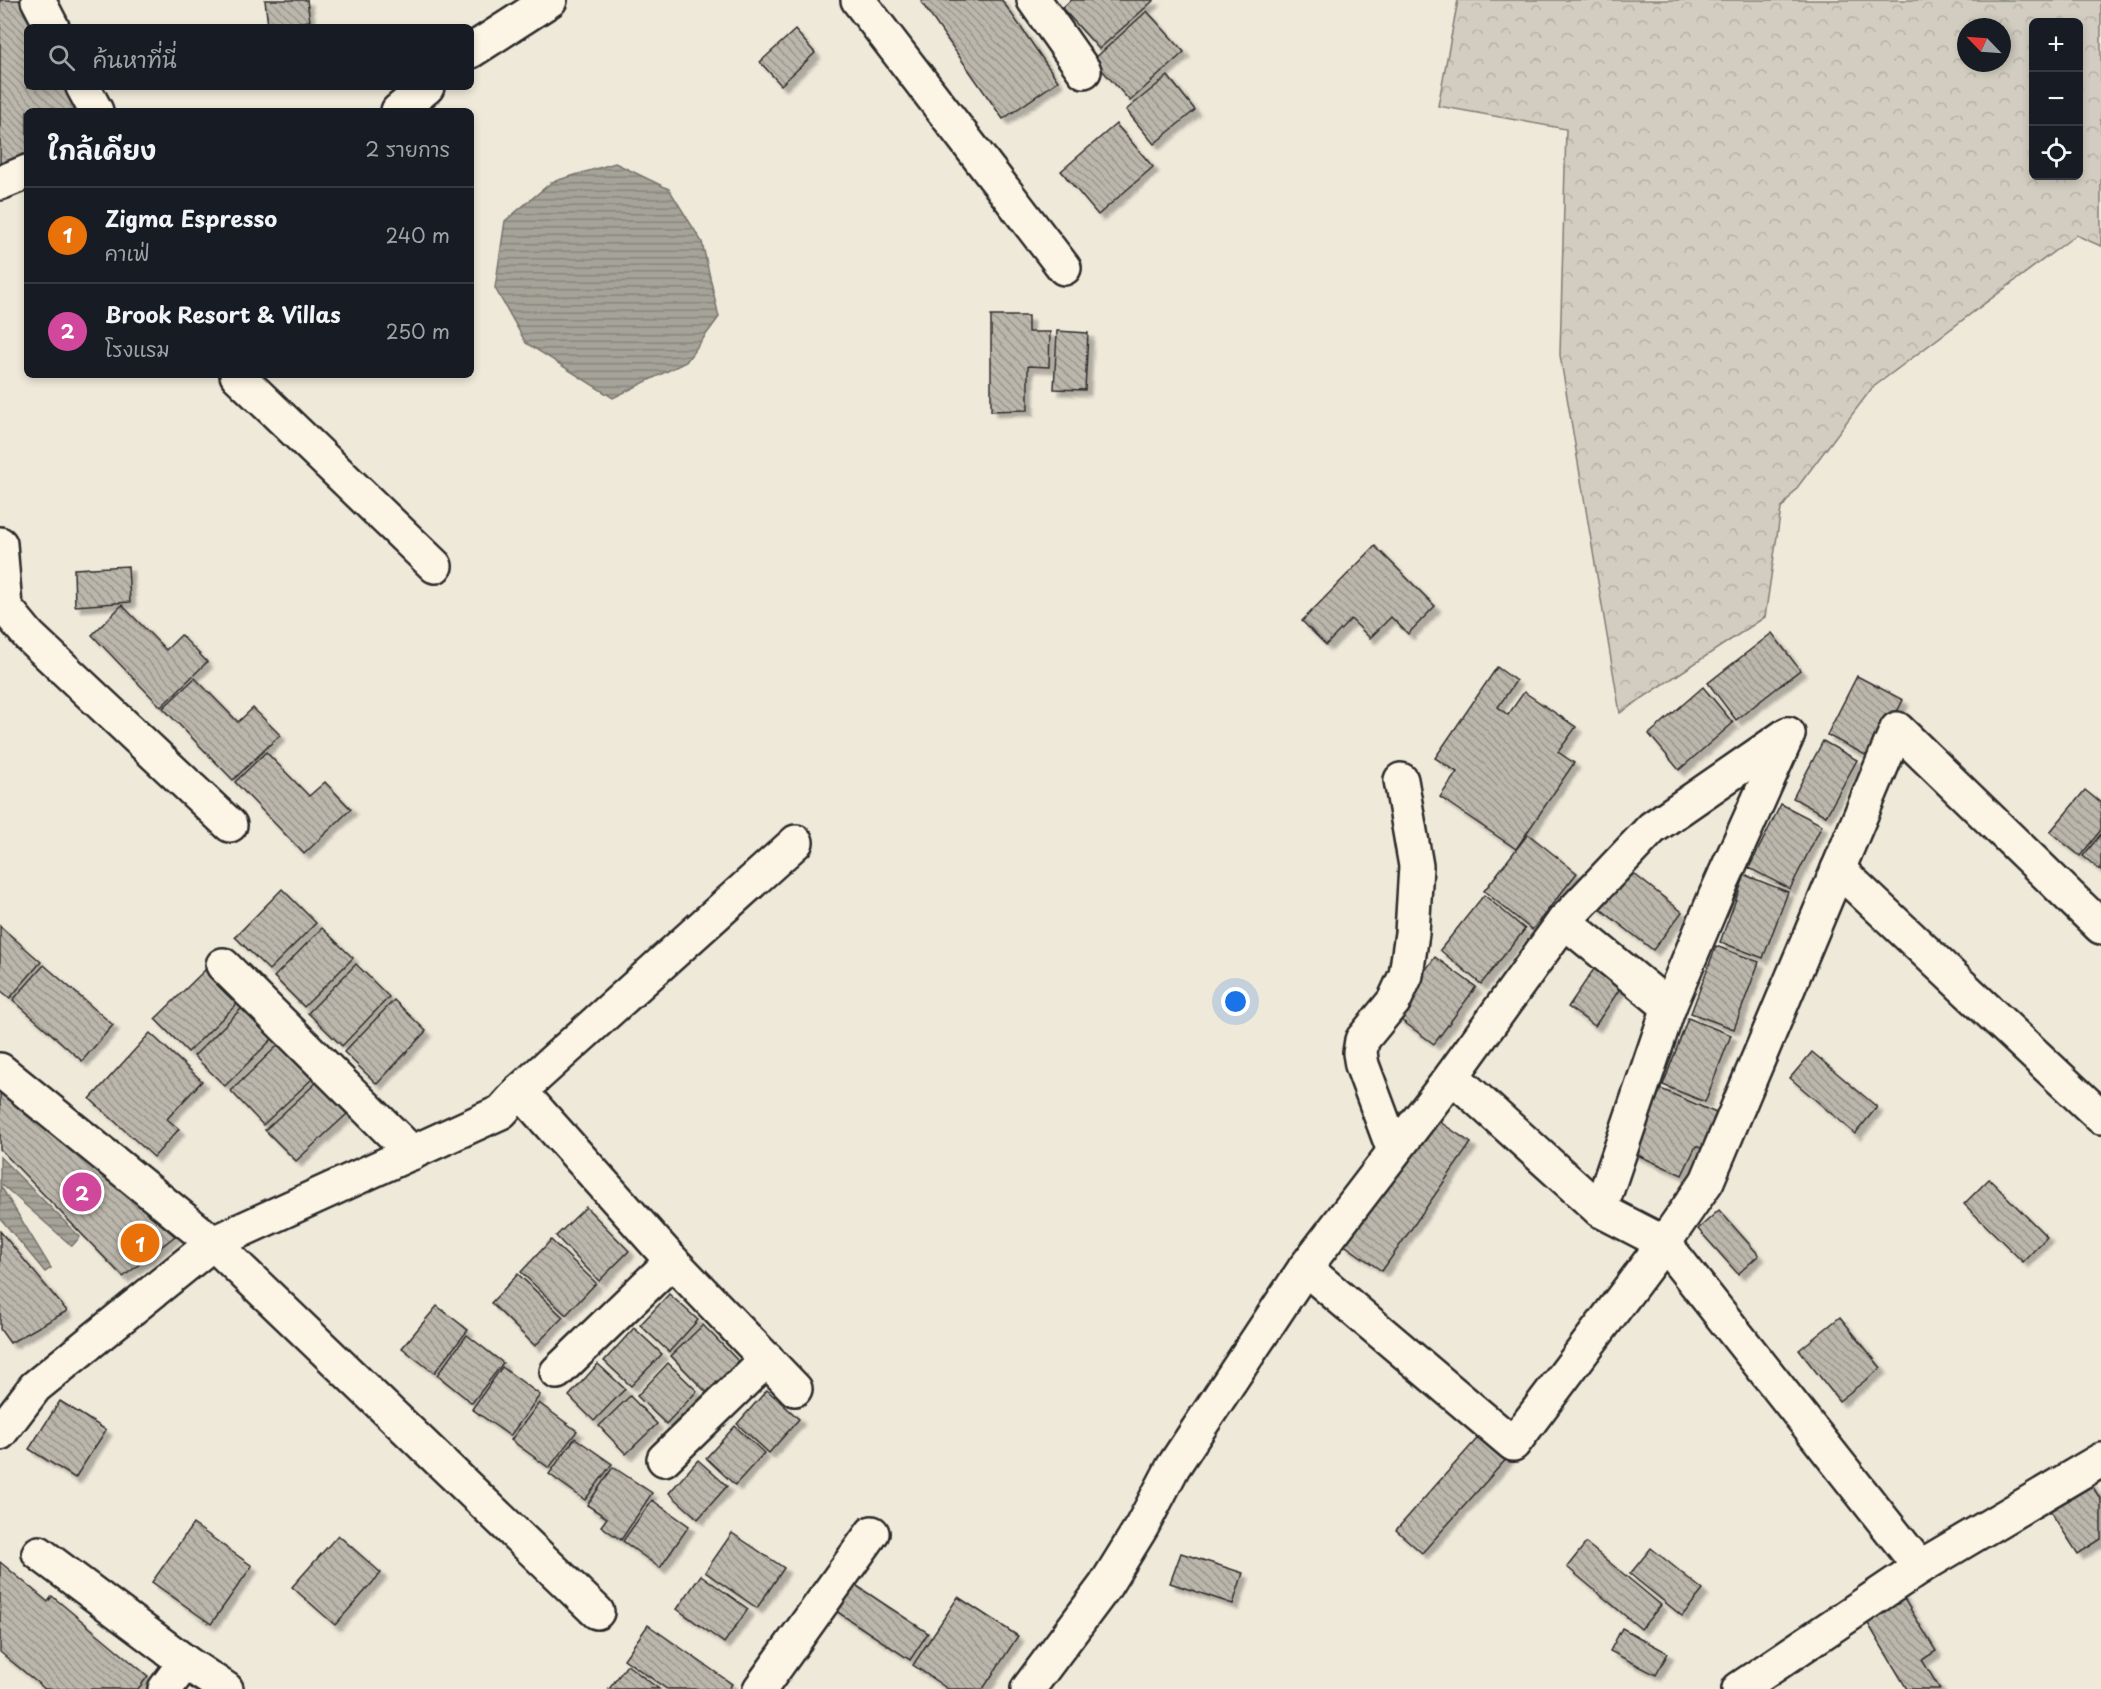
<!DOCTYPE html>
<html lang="th">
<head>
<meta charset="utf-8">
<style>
  :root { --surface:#171b24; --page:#242831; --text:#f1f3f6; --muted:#9ea1a6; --line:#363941; --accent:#db2777 }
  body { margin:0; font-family:"Playpen Sans","Playpen Sans Thai",sans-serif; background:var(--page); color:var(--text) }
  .controls { position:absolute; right:18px; top:18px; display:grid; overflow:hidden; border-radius:9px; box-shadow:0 3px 9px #0003 }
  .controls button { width:54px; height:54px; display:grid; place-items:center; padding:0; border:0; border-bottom:2px solid var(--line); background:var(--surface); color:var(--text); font:30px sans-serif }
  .compass { position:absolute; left:1957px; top:18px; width:54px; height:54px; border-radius:50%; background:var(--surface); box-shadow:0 3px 9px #0003; rotate:295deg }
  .you { position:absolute; left:1236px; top:1002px; width:21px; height:21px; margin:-15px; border:4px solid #fff; border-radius:50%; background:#1a73e8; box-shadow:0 0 0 9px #1a73e833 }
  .badge { display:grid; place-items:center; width:39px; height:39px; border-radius:50%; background:var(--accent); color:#fff; font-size:20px; font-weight:700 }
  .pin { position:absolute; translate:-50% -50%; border:3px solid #fff; box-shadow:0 2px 6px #0006 }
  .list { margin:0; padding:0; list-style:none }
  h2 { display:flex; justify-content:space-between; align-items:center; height:78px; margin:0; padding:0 24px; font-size:26px }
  h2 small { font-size:20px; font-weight:400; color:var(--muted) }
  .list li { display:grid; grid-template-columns:39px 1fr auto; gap:18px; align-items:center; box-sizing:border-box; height:96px; padding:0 24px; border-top:2px solid var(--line) }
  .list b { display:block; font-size:22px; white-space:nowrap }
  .list p { margin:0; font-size:20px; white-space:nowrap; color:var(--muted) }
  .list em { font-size:20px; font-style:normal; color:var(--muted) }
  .icon { flex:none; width:33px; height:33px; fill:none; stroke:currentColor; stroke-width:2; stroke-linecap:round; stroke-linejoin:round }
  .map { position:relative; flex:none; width:2101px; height:1689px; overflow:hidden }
  .search { position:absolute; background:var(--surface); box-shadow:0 3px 9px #0003; left:24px; top:24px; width:450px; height:66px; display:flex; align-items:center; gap:15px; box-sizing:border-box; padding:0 21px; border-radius:9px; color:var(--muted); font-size:22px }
  .panel { position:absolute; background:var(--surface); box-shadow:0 3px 9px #0003; left:24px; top:108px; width:450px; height:270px; border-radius:9px }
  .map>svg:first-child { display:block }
</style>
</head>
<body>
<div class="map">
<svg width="2101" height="1689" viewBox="0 0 2101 1689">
  <defs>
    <pattern id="forest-crowns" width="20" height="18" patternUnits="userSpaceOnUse" patternTransform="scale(1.5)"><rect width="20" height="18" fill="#d2cdc0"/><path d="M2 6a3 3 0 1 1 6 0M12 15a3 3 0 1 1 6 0" fill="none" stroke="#b4b0a5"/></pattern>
    <pattern id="water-rules" width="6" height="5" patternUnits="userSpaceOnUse" patternTransform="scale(1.5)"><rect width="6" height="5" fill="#a6a399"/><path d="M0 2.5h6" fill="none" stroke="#87857d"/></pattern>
    <pattern id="building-back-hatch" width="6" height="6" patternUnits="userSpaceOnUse" patternTransform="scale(1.5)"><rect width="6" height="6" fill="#bcb7ac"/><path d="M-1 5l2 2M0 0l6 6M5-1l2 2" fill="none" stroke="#99958c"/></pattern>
    <filter id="shadow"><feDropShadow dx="5.5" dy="5.5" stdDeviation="1.5" flood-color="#0004"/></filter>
  </defs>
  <rect width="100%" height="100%" fill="#efe9da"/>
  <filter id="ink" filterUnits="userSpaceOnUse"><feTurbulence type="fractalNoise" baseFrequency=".0167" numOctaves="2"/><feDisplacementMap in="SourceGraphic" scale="12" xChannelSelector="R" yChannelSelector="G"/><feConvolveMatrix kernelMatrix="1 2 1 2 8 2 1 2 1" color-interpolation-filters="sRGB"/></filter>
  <g filter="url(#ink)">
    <path fill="url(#forest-crowns)" stroke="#7e7c76" stroke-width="1.5" fill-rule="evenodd" d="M 1458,0 L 2101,0 L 2101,246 L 2076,235 L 1872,388 L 1781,509 L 1765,617 L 1620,713 L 1560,355 L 1566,129 L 1438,106 ZM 2034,22 L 2078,22 L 2078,176 L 2034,176 ZM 1966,27 L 2002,27 L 2002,63 L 1966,63 Z"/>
    <g fill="url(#water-rules)" stroke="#75736d" stroke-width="1.5">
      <path d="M 615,163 L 669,189 L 702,242 L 719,317 L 686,362 L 613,398 L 526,343 L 495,288 L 505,221 L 552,182 Z"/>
      <path d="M 0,1157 L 80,1237 L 72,1246 L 0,1183 Z"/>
      <path d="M 0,1185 L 51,1268 L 45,1272 L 0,1218 Z"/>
    </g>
    <g fill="url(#building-back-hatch)" stroke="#2b2b2b" stroke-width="1.5" filter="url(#shadow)">
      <path d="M 0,0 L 22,0 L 37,27 L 27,27 L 27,87 L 71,87 L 84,111 L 27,111 L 27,154 L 0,169 Z"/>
      <path d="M 265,0 L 307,0 L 310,21 L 268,26 Z"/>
      <path d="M 924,0 L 1002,0 L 1058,81 L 1003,119 L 921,2 Z"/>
      <path d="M 1071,0 L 1154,0 L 1099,49 L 1062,8 Z"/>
      <path d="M 1147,11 L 1184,52 L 1130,101 L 1093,60 Z"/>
      <path d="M 795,30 L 815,53 L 781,85 L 760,62 Z"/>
      <path d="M 1168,76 L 1195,110 L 1154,144 L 1126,110 Z"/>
      <path d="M 1116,124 L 1153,167 L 1098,215 L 1061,171 Z"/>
      <path d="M 991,316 L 1028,316 L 1028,332 L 1050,332 L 1049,367 L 1028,366 L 1028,410 L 991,411 Z"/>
      <path d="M 1057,331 L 1088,333 L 1085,390 L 1054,389 Z"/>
      <path d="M 1375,546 L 1435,606 L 1408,634 L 1391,617 L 1370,638 L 1351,619 L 1326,645 L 1302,621 Z"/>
      <path d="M 128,566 L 130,602 L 75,606 L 74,569 Z"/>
      <path d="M 122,605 L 166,650 L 181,635 L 207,662 L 161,707 L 92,635 Z"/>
      <path d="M 1772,633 L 1800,670 L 1736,720 L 1708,683 Z"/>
      <path d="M 1497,667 L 1516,681 L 1498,707 L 1508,715 L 1524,692 L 1576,727 L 1558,752 L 1574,763 L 1516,849 L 1440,797 L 1457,772 L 1435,758 Z"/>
      <path d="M 1857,676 L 1903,700 L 1873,759 L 1827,735 Z"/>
      <path d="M 195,678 L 238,722 L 253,708 L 280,735 L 233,780 L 163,708 Z"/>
      <path d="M 1703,687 L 1733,723 L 1679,770 L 1649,734 Z"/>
      <path d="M 1823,741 L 1857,760 L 1826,816 L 1793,798 Z"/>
      <path d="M 266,752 L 309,796 L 325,782 L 351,809 L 304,854 L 235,782 Z"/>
      <path d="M 2085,790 L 2101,803 L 2101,830 L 2080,856 L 2050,832 Z"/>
      <path d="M 1781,804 L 1822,825 L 1790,889 L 1749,868 Z"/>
      <path d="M 1528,834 L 1577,873 L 1532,930 L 1484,891 Z"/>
      <path d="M 2101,834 L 2101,871 L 2083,856 Z"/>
      <path d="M 1624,866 L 1682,912 L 1653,950 L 1594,904 Z"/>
      <path d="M 1745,875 L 1788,892 L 1763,958 L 1720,942 Z"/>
      <path d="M 282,889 L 316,923 L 269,970 L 235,937 Z"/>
      <path d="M 1484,895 L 1525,929 L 1481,984 L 1440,950 Z"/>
      <path d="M 0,926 L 41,962 L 10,998 L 0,990 Z"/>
      <path d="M 322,928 L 353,958 L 304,1007 L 274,977 Z"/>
      <path d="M 1716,946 L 1759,962 L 1734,1029 L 1691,1013 Z"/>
      <path d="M 1435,957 L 1476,987 L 1434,1044 L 1393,1014 Z"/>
      <path d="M 1598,963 L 1625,981 L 1595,1026 L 1568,1007 Z"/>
      <path d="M 356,964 L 389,997 L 342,1046 L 308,1013 Z"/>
      <path d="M 44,965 L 113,1025 L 82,1061 L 13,1000 Z"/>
      <path d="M 205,970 L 238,1003 L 188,1052 L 155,1019 Z"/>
      <path d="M 394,1000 L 426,1031 L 377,1084 L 344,1052 Z"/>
      <path d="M 242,1008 L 272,1039 L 225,1086 L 194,1056 Z"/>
      <path d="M 1688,1018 L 1731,1035 L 1705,1102 L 1663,1085 Z"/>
      <path d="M 150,1033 L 202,1081 L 167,1119 L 179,1129 L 154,1157 L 90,1099 Z"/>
      <path d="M 278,1045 L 312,1079 L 263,1125 L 231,1091 Z"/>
      <path d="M 1812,1052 L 1877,1107 L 1855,1134 L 1790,1078 Z"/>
      <path d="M 317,1082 L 347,1114 L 296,1161 L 265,1130 Z"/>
      <path d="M 0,1089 L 175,1236 L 123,1277 L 0,1149 Z"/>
      <path d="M 1661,1089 L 1723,1116 L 1708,1151 L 1696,1146 L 1682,1175 L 1633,1153 Z"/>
      <path d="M 1431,1116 L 1471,1143 L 1382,1271 L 1343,1244 Z"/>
      <path d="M 1989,1179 L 2047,1237 L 2023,1262 L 1964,1204 Z"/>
      <path d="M 586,1207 L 629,1251 L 599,1281 L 556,1236 Z"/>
      <path d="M 1719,1210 L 1759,1255 L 1738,1274 L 1698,1229 Z"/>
      <path d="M 0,1231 L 67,1311 L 10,1343 L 0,1329 Z"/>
      <path d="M 551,1240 L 596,1283 L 566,1315 L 521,1272 Z"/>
      <path d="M 518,1274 L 563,1317 L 535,1346 L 491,1303 Z"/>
      <path d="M 669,1294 L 698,1320 L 669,1352 L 640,1325 Z"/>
      <path d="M 437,1306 L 468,1330 L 434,1373 L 402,1348 Z"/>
      <path d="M 1840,1317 L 1881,1368 L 1839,1401 L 1799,1350 Z"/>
      <path d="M 703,1325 L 739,1362 L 707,1393 L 671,1356 Z"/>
      <path d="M 634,1328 L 662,1354 L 631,1386 L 604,1361 Z"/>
      <path d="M 467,1335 L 503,1363 L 472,1403 L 437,1375 Z"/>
      <path d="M 668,1363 L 697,1391 L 666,1424 L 637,1396 Z"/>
      <path d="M 598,1364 L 625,1389 L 594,1421 L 569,1396 Z"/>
      <path d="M 502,1367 L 540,1395 L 510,1436 L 472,1409 Z"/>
      <path d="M 767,1390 L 799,1419 L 769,1453 L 737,1424 Z"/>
      <path d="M 630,1396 L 657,1424 L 626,1454 L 599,1426 Z"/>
      <path d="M 60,1401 L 106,1430 L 75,1478 L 29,1449 Z"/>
      <path d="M 539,1403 L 577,1431 L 549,1468 L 511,1440 Z"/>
      <path d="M 735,1426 L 764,1453 L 735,1485 L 706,1458 Z"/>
      <path d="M 1483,1432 L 1509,1456 L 1422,1553 L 1396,1530 Z"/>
      <path d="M 575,1438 L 612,1464 L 585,1500 L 549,1474 Z"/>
      <path d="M 698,1460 L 727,1486 L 698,1519 L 669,1493 Z"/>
      <path d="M 613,1467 L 652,1493 L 621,1540 L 601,1526 L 607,1518 L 587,1505 Z"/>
      <path d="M 2085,1474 L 2101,1500 L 2101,1539 L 2078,1554 L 2043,1500 Z"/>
      <path d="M 652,1500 L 689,1526 L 660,1568 L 623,1541 Z"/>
      <path d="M 193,1524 L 252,1566 L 211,1624 L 152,1582 Z"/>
      <path d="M 732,1533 L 784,1568 L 757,1608 L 705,1572 Z"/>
      <path d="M 338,1535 L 381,1573 L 335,1625 L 292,1587 Z"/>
      <path d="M 1586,1543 L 1661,1605 L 1641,1629 L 1567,1567 Z"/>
      <path d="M 1651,1548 L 1703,1590 L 1682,1616 L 1630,1574 Z"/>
      <path d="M 1181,1553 L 1243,1573 L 1233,1604 L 1170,1583 Z"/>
      <path d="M 0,1562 L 48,1602 L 52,1596 L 148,1676 L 138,1689 L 45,1689 L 0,1652 Z"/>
      <path d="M 701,1575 L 748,1609 L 724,1643 L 677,1609 Z"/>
      <path d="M 851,1582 L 928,1633 L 910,1660 L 833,1609 Z"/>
      <path d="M 1901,1594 L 1936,1651 L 1922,1660 L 1940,1689 L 1907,1689 L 1864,1617 Z"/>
      <path d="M 958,1597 L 1018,1636 L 983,1689 L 948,1689 L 913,1665 Z"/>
      <path d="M 648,1625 L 732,1684 L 729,1689 L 667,1689 L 624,1659 Z"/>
      <path d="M 1622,1628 L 1668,1653 L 1656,1675 L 1610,1651 Z"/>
      <path d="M 627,1665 L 659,1689 L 609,1689 Z"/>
    </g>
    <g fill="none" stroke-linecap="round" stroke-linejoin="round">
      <g stroke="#2b2b2b" stroke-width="38">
        <g id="minor">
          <path d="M 38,0 L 52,27"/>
          <path d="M 858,0 L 1064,268"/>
          <path d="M 1034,0 L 1084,71"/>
          <path d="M 471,51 L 550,0"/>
          <path d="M 83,87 L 96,111"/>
          <path d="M 398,111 L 427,87"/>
          <path d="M 0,183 L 27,172"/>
          <path d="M 237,375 L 435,566"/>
          <path d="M 0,544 L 5,607 L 29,636 L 230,825"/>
          <path d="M 1838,869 L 2101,1117"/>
          <path d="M 1564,921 L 1669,1007"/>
          <path d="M 223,965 L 412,1153"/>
          <path d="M 0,1070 L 213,1243 L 597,1612"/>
          <path d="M 1452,1076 L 1600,1210 L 1664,1243 L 1920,1567"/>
          <path d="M 520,1091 L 672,1261 L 795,1389"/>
          <path d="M 1394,1151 L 1362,1065 L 1360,1053 L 1362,1040 L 1394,1001 L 1406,975 L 1412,933 L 1416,866 L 1401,780"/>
          <path d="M 1600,1210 L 1669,1007 L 1716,895 L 1788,734"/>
          <path d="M 1305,1268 L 1513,1444 L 1664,1243 L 1707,1181 L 1897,729 L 2101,927"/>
          <path d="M 557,1372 L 672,1261"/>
          <path d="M 0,1433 L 35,1387 L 213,1243 L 501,1112 L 520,1091 L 796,842"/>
          <path d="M 664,1459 L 767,1359"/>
          <path d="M 39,1553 L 185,1662 L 165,1689"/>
          <path d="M 185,1662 L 226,1689"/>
          <path d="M 760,1689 L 872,1533"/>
          <path d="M 1028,1689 L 1105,1586 L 1142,1526 L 1173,1467 L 1305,1268 L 1452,1076 L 1564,921 L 1652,828 L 1788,734"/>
          <path d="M 1739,1689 L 1920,1567 L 2101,1460"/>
        </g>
      </g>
      <use href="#minor" stroke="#fcf5e5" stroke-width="33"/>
    </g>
  </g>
</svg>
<div class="controls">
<button>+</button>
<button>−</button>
<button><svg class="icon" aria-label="locate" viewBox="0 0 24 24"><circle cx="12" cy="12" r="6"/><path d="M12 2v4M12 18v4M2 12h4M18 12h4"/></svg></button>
</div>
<svg class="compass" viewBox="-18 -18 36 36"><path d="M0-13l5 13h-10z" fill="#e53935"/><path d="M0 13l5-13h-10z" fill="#9ea1a6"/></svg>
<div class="you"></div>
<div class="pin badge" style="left:140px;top:1243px;background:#e8710a">1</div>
<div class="pin badge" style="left:82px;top:1192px;background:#d1479c">2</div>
<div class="search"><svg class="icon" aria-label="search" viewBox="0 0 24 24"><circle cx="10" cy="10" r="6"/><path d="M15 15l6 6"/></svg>ค้นหาที่นี่</div>
<section class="panel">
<h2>ใกล้เคียง<small>2 รายการ</small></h2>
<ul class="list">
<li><span class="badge" style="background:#e8710a">1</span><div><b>Zigma Espresso</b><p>คาเฟ่</p></div><em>240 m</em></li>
<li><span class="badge" style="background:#d1479c">2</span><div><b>Brook Resort &amp; Villas</b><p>โรงแรม</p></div><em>250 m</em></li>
</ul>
</section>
</div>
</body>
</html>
